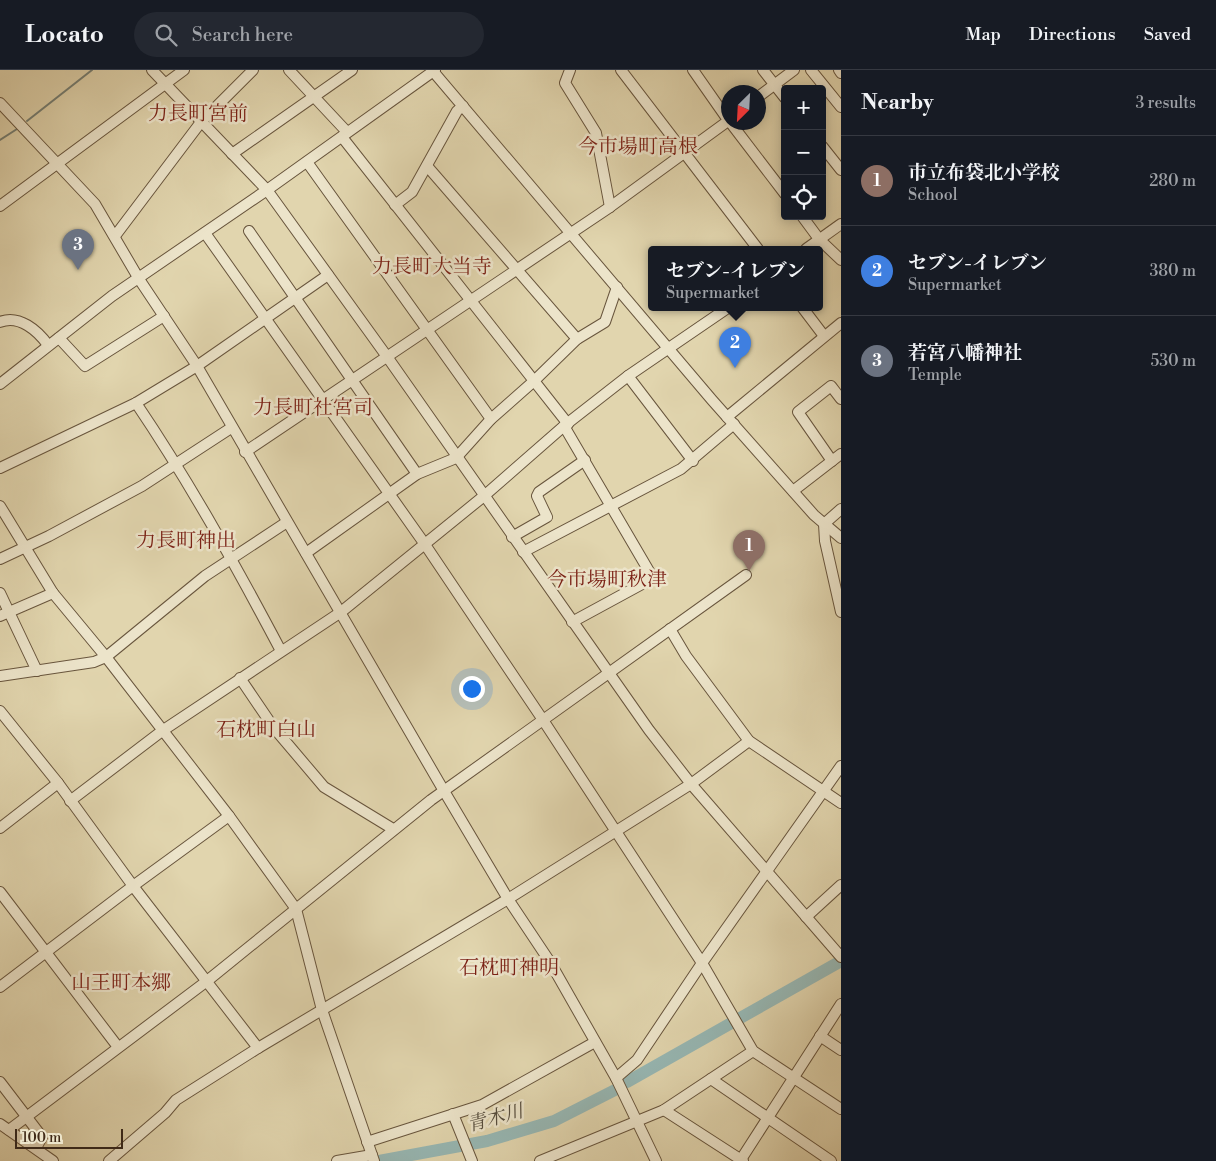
<!DOCTYPE html>
<html lang="en">
<head>
<meta charset="utf-8">
<style>
  :root { --surface:#171b24; --page:#242831; --text:#f1f3f6; --muted:#9ea1a6; --line:#363941; --accent:#8c9099 }
  body { margin:0; font-family:"Libre Bodoni","Noto Serif JP",serif; background:var(--page); color:var(--text) }
  .controls { position:absolute; right:15px; top:15px; display:grid; overflow:hidden; border-radius:5px; box-shadow:0 2px 12px #0003 }
  .controls button { width:45px; height:45px; display:grid; place-items:center; padding:0; border:0; border-bottom:1px solid var(--line); background:var(--surface); color:var(--text); font:25px sans-serif }
  .compass { position:absolute; left:721px; top:15px; width:45px; height:45px; border-radius:50%; background:var(--surface); box-shadow:0 2px 12px #0003; rotate:204deg }
  .scale { position:absolute; left:15px; bottom:12px; width:108px; box-sizing:border-box; padding-left:5px; border:2px solid #402a17; border-top:0; font-size:14px; line-height:18px; white-space:nowrap; color:#402a17; -webkit-text-stroke:4px #ece4ca; paint-order:stroke }
  .you { position:absolute; left:471px; top:618px; width:18px; height:18px; margin:-12px; border:4px solid #fff; border-radius:50%; background:#1a73e8; box-shadow:0 0 0 8px #1a73e833 }
  .badge { display:grid; place-items:center; width:32px; height:32px; border-radius:50%; background:var(--accent); color:#fff; font-size:16px; font-weight:700 }
  .pin { position:absolute; translate:-50% -41px; filter:drop-shadow(0 1px 2px #0008) }
  .pin::after { content:''; position:absolute; top:26px; width:18px; height:15px; background:inherit; clip-path:polygon(0 0,100% 0,50% 100%) }
  .popup { position:absolute; left:648px; top:176px; width:175px; height:65px; box-sizing:border-box; display:grid; place-content:center; border-radius:5px; background:var(--surface); filter:drop-shadow(0 1px 4px #0005); font-size:16px; white-space:nowrap; color:var(--muted) }
  .popup b { font-size:19px; color:var(--text) }
  .popup::after { content:''; position:absolute; left:50%; top:100%; margin-left:-10px; border:10px solid transparent; border-top-color:var(--surface) }
  .list { margin:0; padding:0; list-style:none }
  h2 { display:flex; justify-content:space-between; align-items:center; height:65px; margin:0; padding:0 20px; font-size:21px }
  h2 small { font-size:16px; font-weight:400; color:var(--muted) }
  .list li { display:grid; grid-template-columns:32px 1fr auto; gap:15px; align-items:center; box-sizing:border-box; height:90px; padding:0 20px; border-top:1px solid var(--line) }
  .list b { display:block; font-size:19px; white-space:nowrap }
  .list p { margin:0; font-size:16px; white-space:nowrap; color:var(--muted) }
  .list em { font-size:16px; font-style:normal; color:var(--muted) }
  .icon { flex:none; width:28px; height:28px; fill:none; stroke:currentColor; stroke-width:2; stroke-linecap:round; stroke-linejoin:round }
  .map { position:relative; flex:none; width:841px; height:1091px; overflow:hidden }
  header { display:flex; align-items:center; gap:30px; box-sizing:border-box; height:70px; padding:0 25px; background:var(--surface); border-bottom:1px solid var(--line) }
  header strong { font-size:24px }
  nav { display:flex; gap:28px; margin-inline-start:auto; font-size:18px }
  .search { width:350px; height:45px; background:var(--page); display:flex; align-items:center; gap:12px; box-sizing:border-box; padding:0 18px; border-radius:28px; color:var(--muted); font-size:19px }
  main { display:flex }
  aside { flex:1; background:var(--surface) }
  .map>svg:first-child { display:block }
</style>
</head>
<body>
<header>
<strong>Locato</strong>
<div class="search"><svg class="icon" aria-label="search" viewBox="0 0 24 24"><circle cx="10" cy="10" r="6"/><path d="M15 15l6 6"/></svg>Search here</div>
<nav><a>Map</a><a>Directions</a><a>Saved</a></nav>
</header>
<main>
<div class="map">
<svg width="841" height="1091" viewBox="0 0 841 1091">
  <rect width="100%" height="100%" fill="#e1d5ae"/>
  <filter id="stains"><feTurbulence type="fractalNoise" baseFrequency=".004" numOctaves="4"/><feColorMatrix values="0 0 0 0 .2 0 0 0 0 .09 0 0 0 0 .02 0 0 0 .5 -.17"/></filter>
  <radialGradient id="worn" r=".72"><stop offset=".6" stop-color="#630" stop-opacity="0"/><stop offset="1" stop-color="#630" stop-opacity=".3"/></radialGradient>
  <g fill="none" stroke-linecap="round" stroke-linejoin="round">
    <g stroke="#747f75" stroke-width="2">
      <path d="M 27,51 L 92,0"/>
      <path d="M 0,70 L 17,59"/>
    </g>
    <g stroke="#97b7b3" stroke-width="12">
      <path d="M 627,1012 L 841,891"/>
      <path d="M 379,1091 L 487,1071 L 554,1051 L 615,1020"/>
    </g>
    <g stroke="#68553d" stroke-width="12">
      <g id="minor">
        <path d="M 152,0 L 267,120 L 388,288 L 649,660 L 691,714 L 841,887"/>
        <path d="M 289,0 L 347,62"/>
        <path d="M 432,0 L 712,330 L 814,445 L 841,468"/>
        <path d="M 570,0 L 565,13 L 596,63 L 610,137"/>
        <path d="M 621,0 L 758,179"/>
        <path d="M 693,0 L 728,50"/>
        <path d="M 763,0 L 785,28"/>
        <path d="M 811,0 L 841,37"/>
        <path d="M 839,0 L 841,3"/>
        <path d="M 758,27 L 794,0"/>
        <path d="M 0,33 L 95,134 L 139,209 L 197,296 L 444,721 L 508,829 L 550,892 L 616,1008 L 656,1091"/>
        <path d="M 730,52 L 785,124"/>
        <path d="M 342,67 L 568,354"/>
        <path d="M 822,76 L 841,100"/>
        <path d="M 232,84 L 352,0"/>
        <path d="M 307,92 L 491,349"/>
        <path d="M 427,96 L 577,269"/>
        <path d="M 395,135 L 412,122 L 457,41 L 463,36"/>
        <path d="M 0,136 L 184,0"/>
        <path d="M 802,146 L 819,169 L 841,190"/>
        <path d="M 249,161 L 417,404"/>
        <path d="M 205,163 L 424,473 L 543,650 L 702,893 L 753,981 L 841,1039"/>
        <path d="M 115,166 L 201,52 L 253,0"/>
        <path d="M 806,179 L 841,154"/>
        <path d="M 802,237 L 824,266"/>
        <path d="M 0,252 C 19,244 38,261 48,275"/>
        <path d="M 59,268 L 85,296 L 164,246"/>
        <path d="M 628,306 L 693,391"/>
        <path d="M 0,314 L 112,226 L 267,120 L 435,0"/>
        <path d="M 136,333 C 190,413 236,496 281,581"/>
        <path d="M 727,347 L 841,253"/>
        <path d="M 564,356 L 653,508 L 572,552"/>
        <path d="M 245,382 L 610,137 L 728,51"/>
        <path d="M 832,391 L 798,342 L 831,316 L 841,329"/>
        <path d="M 0,398 L 136,333 L 197,296 L 328,205"/>
        <path d="M 793,421 L 841,384"/>
        <path d="M 0,436 L 53,523 L 106,587 L 229,746 L 296,839 L 322,940 L 374,1091"/>
        <path d="M 841,439 L 824,454 L 825,471 L 841,542"/>
        <path d="M 512,467 L 547,447 L 537,426 L 539,422 L 585,390"/>
        <path d="M 523,482 L 681,399 L 734,354"/>
        <path d="M 306,483 L 417,404 L 456,388 L 491,349 L 534,311 L 577,269 L 605,252 L 617,217"/>
        <path d="M 0,489 L 49,466 L 142,416 L 231,358"/>
        <path d="M 0,523 L 37,601"/>
        <path d="M 0,546 L 53,523"/>
        <path d="M 670,559 L 686,586 L 749,671 L 841,733"/>
        <path d="M 0,606 L 94,592 L 106,587 L 205,506 L 287,452"/>
        <path d="M 240,608 L 274,658 L 324,717 L 393,759"/>
        <path d="M 0,641 L 58,713 L 133,816 L 258,978"/>
        <path d="M 70,731 L 162,661 L 341,542 L 484,426 L 564,356 L 628,306 L 729,237"/>
        <path d="M 0,758 L 58,713"/>
        <path d="M 0,822 L 118,977"/>
        <path d="M 806,847 L 841,815"/>
        <path d="M 0,917 L 133,816 L 229,746"/>
        <path d="M 820,966 L 841,980"/>
        <path d="M 616,1008 L 637,990 L 702,893 L 841,696"/>
        <path d="M 711,1009 L 831,1091"/>
        <path d="M 0,1012 L 42,1067 L 36,1078"/>
        <path d="M 664,1040 L 743,1091"/>
        <path d="M 453,1044 L 472,1091"/>
        <path d="M 0,1054 L 53,1091"/>
        <path d="M 9,1060 L 207,911 L 431,730 L 746,505"/>
        <path d="M 367,1072 L 482,1035 L 595,972"/>
        <path d="M 109,1091 L 165,1043 L 176,1030 L 258,978 L 508,829 L 691,714 L 749,671"/>
        <path d="M 337,1091 L 372,1085"/>
        <path d="M 540,1091 L 664,1040 L 753,981"/>
        <path d="M 740,1091 L 841,934"/>
      </g>
    </g>
    <use href="#minor" stroke="#ece4ca" stroke-width="10"/>
  </g>
  <g text-anchor="middle" dominant-baseline="central" stroke-width="5" stroke-linejoin="round" paint-order="stroke">
    <g font-size="19" font-style="italic" fill="#564d3e" stroke="#ece4ca">
      <text transform="translate(495 1048) rotate(-15)">青木川</text>
    </g>
    <g font-size="20" fill="#7a1f14" stroke="#ece4ca">
      <text x="198" y="44">力長町宮前</text>
      <text x="638" y="77">今市場町高根</text>
      <text x="432" y="197">力長町大当寺</text>
      <text x="313" y="338">力長町社宮司</text>
      <text x="186" y="471">力長町神出</text>
      <text x="607" y="510">今市場町秋津</text>
      <text x="266" y="660">石枕町白山</text>
      <text x="509" y="898">石枕町神明</text>
      <text x="121" y="913">山王町本郷</text>
    </g>
  </g>
  <rect width="100%" height="100%" filter="url(#stains)"/>
  <rect width="100%" height="100%" fill="url(#worn)"/>
</svg>
<div class="controls">
<button>+</button>
<button>−</button>
<button><svg class="icon" aria-label="locate" viewBox="0 0 24 24"><circle cx="12" cy="12" r="6"/><path d="M12 2v4M12 18v4M2 12h4M18 12h4"/></svg></button>
</div>
<svg class="compass" viewBox="-18 -18 36 36"><path d="M0-13l5 13h-10z" fill="#e53935"/><path d="M0 13l5-13h-10z" fill="#9ea1a6"/></svg>
<div class="scale">100 m</div>
<div class="you"></div>
<div class="pin badge" style="left:749px;top:501px;background:#8d6e63">1</div>
<div class="pin badge" style="left:735px;top:298px;background:#3f7fe0">2</div>
<div class="popup"><b>セブン-イレブン</b>Supermarket</div>
<div class="pin badge" style="left:78px;top:200px;background:#6b7280">3</div>
</div>
<aside>
<h2>Nearby<small>3 results</small></h2>
<ul class="list">
<li><span class="badge" style="background:#8d6e63">1</span><div><b>市立布袋北小学校</b><p>School</p></div><em>280 m</em></li>
<li><span class="badge" style="background:#3f7fe0">2</span><div><b>セブン-イレブン</b><p>Supermarket</p></div><em>380 m</em></li>
<li><span class="badge" style="background:#6b7280">3</span><div><b>若宮八幡神社</b><p>Temple</p></div><em>530 m</em></li>
</ul>
</aside>
</main>
</body>
</html>
